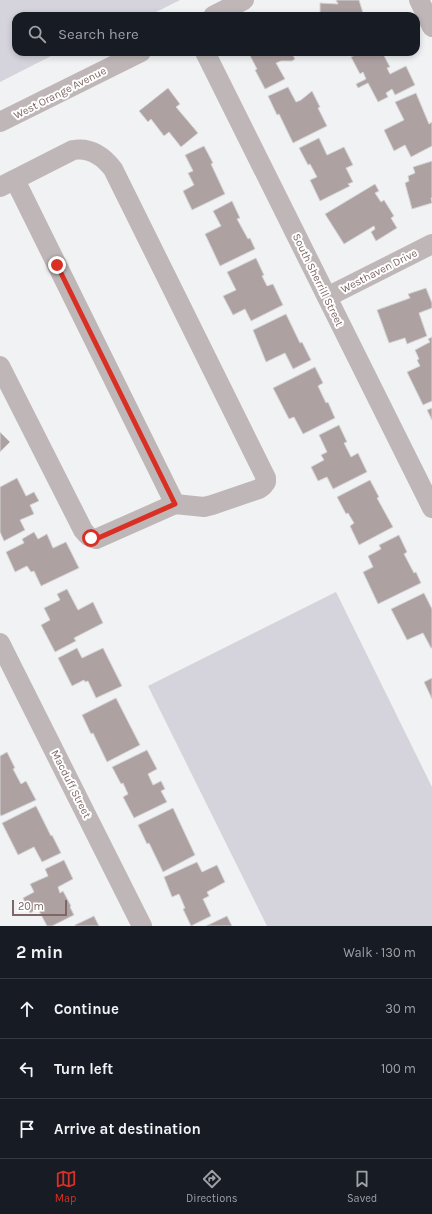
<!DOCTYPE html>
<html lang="en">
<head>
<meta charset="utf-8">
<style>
  :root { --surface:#171b24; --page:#242831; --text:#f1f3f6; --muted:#9ea1a6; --line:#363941; --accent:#d93025 }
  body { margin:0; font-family:Karla,sans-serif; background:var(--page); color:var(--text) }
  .scale { position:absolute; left:12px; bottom:10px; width:55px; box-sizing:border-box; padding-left:4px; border:2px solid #7f6767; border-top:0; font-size:11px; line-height:14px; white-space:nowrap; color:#7f6767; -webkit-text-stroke:3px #fff; paint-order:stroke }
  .stop { position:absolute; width:12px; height:12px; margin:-9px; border:3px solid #d93025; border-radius:50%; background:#fff }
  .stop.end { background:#d93025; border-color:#fff; box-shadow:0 1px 4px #0008 }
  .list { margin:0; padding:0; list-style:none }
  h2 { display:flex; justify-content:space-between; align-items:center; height:52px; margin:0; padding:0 16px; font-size:17px }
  h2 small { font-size:13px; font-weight:400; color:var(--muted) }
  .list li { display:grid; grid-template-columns:26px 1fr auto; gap:12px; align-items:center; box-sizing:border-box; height:60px; padding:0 16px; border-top:1px solid var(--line) }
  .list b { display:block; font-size:15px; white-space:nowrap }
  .list em { font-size:13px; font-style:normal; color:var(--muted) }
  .icon { flex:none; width:22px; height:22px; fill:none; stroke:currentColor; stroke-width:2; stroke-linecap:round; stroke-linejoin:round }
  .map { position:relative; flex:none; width:432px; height:926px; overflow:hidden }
  .search { position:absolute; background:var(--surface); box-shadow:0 2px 6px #0003; left:12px; right:12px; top:12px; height:44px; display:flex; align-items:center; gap:10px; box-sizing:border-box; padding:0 14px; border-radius:12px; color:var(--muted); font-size:15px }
  .sheet { height:232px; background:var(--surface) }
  nav { display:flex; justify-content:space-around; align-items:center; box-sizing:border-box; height:56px; border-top:1px solid var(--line); background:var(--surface); font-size:11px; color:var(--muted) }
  nav a { display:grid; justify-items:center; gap:2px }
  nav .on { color:var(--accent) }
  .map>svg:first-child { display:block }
</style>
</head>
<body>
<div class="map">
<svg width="432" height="926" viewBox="0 0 432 926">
  <rect width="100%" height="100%" fill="#f1f2f4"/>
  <g fill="#d5d3db">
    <path d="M 0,0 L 180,0 L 148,16 L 16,16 L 16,52 L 59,52 L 0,82 Z"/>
    <path d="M 336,592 L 432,787 L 432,926 L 267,926 L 148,686 Z"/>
  </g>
  <g fill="#aea1a2" stroke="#d4d5d6">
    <path d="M 336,0 L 359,0 L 364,16 L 320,16 L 320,3 L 338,4 Z"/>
    <path d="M 248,52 L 291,52 L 295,59 L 292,61 L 281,61 L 276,63 L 285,79 L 265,89 L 255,70 L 257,69 Z"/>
    <path d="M 361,52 L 382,52 L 390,67 L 387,68 L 390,74 L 406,66 L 415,85 L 395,95 L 392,89 L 386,93 L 388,97 L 378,102 L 368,83 L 358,88 L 356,84 L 366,79 L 363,72 L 360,74 L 351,57 Z"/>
    <path d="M 288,87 L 296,102 L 301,100 L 312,91 L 320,107 L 318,108 L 327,126 L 293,143 L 279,114 L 277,115 L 268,96 Z"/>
    <path d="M 168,88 L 180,104 L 176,107 L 198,133 L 181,147 L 169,132 L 164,136 L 151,119 L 148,122 L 139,111 Z"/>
    <path d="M 416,93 L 429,124 L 432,122 L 432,146 L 411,157 L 405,145 L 394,151 L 384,130 L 404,120 L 395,102 Z"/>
    <path d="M 319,138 L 327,155 L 344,147 L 353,165 L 346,168 L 353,182 L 348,184 L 350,186 L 320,201 L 310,180 L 317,177 L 310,164 L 308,165 L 299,148 Z"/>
    <path d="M 204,146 L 213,163 L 211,164 L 225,194 L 192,210 L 183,191 L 194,185 L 188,173 L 193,171 L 185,155 Z"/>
    <path d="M 432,161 L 432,198 L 431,198 L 432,203 L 412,209 L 405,183 L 409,181 L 408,176 L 415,173 L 413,167 Z"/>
    <path d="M 375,184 L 379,191 L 375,193 L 381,202 L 384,200 L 394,216 L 391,218 L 397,228 L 376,241 L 371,232 L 375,229 L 374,226 L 344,244 L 325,214 Z"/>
    <path d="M 232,201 L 240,218 L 237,219 L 248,239 L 250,238 L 255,249 L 220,266 L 205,234 L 221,226 L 213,211 Z"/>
    <path d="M 256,258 L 264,275 L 262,276 L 267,286 L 273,284 L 283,305 L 251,321 L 245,309 L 233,315 L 223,296 L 236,290 L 227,272 Z"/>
    <path d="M 426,288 L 432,303 L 432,308 L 419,313 L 427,336 L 407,344 L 405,338 L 389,343 L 377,310 L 410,298 L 408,294 Z"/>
    <path d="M 286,314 L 300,343 L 302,342 L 311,360 L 293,369 L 285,353 L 266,362 L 253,330 Z"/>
    <path d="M 432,337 L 432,401 L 423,405 L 407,372 L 420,366 L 417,360 L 419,359 L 415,350 L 430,342 L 428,339 Z"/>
    <path d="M 315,367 L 323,383 L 318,386 L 326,403 L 328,402 L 335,418 L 303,434 L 294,417 L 289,419 L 273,388 Z"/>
    <path d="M 432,408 L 432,420 L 427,410 Z"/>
    <path d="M 339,425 L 347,442 L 344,443 L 351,457 L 358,453 L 367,472 L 333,489 L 327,477 L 318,481 L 311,467 L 324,460 L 321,455 L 327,452 L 319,435 Z"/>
    <path d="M 0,432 L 10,442 L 0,452 Z"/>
    <path d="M 17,478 L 26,496 L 34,492 L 39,501 L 30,505 L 34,514 L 20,520 L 25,530 L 4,541 L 0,532 L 0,487 Z"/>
    <path d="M 370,480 L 379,497 L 377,498 L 393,527 L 359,545 L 350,526 L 354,523 L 348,513 L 346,514 L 337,497 Z"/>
    <path d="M 34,532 L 38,539 L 47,534 L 53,548 L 66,542 L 79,568 L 41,586 L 34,571 L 31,572 L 27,566 L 15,572 L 6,552 L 24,543 L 22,539 Z"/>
    <path d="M 399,535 L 407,552 L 404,554 L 414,573 L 416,572 L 421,583 L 378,604 L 363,572 L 373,567 L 368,556 L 381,549 L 379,545 Z"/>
    <path d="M 67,589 L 78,610 L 93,602 L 103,623 L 74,638 L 76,641 L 55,652 L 41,625 L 50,620 L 44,608 L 60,600 L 57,594 Z"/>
    <path d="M 424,593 L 432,609 L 432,648 L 431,648 L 423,633 L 407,640 L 391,609 Z"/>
    <path d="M 77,648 L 82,658 L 103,648 L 122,686 L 96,698 L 88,681 L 85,682 L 84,680 L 72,686 L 58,658 Z"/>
    <path d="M 432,678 L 432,699 L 424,682 Z"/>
    <path d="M 116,698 L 140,745 L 107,762 L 93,733 L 91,734 L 82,715 Z"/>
    <path d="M 147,750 L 157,769 L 148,774 L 153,785 L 161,781 L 165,789 L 161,791 L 167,802 L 134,818 L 123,797 L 128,794 L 123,783 L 121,784 L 112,767 Z"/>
    <path d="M 7,752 L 15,768 L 13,769 L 21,784 L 26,781 L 36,800 L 1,816 L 0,814 L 0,756 Z"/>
    <path d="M 36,806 L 51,836 L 52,835 L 61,853 L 42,862 L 34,847 L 18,855 L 2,823 Z"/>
    <path d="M 173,808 L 195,855 L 163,872 L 149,843 L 147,844 L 138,825 Z"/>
    <path d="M 64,860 L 73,879 L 58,887 L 60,893 L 63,891 L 71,906 L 70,907 L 74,915 L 52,926 L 47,926 L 38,909 L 30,913 L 23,898 L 34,892 L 30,884 L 48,876 L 45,869 Z"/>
    <path d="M 197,862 L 202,872 L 217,865 L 225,882 L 207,892 L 209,896 L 203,899 L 211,916 L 191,926 L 183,909 L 185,908 L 179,894 L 172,897 L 164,877 Z"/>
    <path d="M 94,916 L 99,926 L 75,926 L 75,925 Z"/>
    <path d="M 227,916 L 232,926 L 206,926 Z"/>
  </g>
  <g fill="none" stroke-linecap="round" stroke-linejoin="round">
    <g stroke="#bfb7b7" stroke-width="20">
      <path d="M 419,0 L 432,27"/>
      <path d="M 213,16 L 244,0"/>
      <path d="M 205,52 L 432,508"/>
      <path d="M 0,122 L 141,52"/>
      <path d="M 15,180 L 175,504"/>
      <path d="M 0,187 L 73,150 C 90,147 103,156 113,169 L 266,478 L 266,482 L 263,486 L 259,489 L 212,505 L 204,507 L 175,504 L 96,539 C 89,538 87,535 83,530 L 0,366"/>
      <path d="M 327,297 L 432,244"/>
      <path d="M 0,643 L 142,926"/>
    </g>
  </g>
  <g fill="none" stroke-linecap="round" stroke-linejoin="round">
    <path stroke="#d93025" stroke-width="5" d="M 57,265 L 175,504 L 96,539 L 91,538"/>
  </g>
  <g text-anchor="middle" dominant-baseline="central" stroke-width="4" stroke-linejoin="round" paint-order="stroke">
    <g font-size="11" fill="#7f6767" stroke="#fff">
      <text transform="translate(60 93) rotate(-27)">West Orange Avenue</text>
      <text transform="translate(379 271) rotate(-27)">Westhaven Drive</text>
      <text transform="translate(318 280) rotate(64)">South Sherrill Street</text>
      <text transform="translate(71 784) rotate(63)">Macduff Street</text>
    </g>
  </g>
</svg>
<div class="scale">20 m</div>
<div class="stop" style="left:91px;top:538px"></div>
<div class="stop end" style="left:57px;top:265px"></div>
<div class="search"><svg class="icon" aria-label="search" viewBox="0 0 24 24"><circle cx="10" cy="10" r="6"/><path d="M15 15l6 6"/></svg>Search here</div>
</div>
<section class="sheet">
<h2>2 min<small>Walk · 130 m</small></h2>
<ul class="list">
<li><svg class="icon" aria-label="ahead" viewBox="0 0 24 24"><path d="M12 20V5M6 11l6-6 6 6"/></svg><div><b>Continue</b></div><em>30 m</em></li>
<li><svg class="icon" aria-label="left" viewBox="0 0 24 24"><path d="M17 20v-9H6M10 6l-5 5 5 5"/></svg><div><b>Turn left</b></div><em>100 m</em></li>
<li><svg class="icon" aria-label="arrive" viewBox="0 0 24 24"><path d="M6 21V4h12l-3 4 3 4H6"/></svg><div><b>Arrive at destination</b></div></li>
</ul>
</section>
<nav>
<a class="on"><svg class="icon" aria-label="map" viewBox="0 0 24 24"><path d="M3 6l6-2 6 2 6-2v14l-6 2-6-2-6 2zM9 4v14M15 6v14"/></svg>Map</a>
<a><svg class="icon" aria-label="directions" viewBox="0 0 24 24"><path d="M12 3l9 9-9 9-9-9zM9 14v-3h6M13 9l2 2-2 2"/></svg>Directions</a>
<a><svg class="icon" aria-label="saved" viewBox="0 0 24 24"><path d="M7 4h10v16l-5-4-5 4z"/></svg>Saved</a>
</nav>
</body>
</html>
